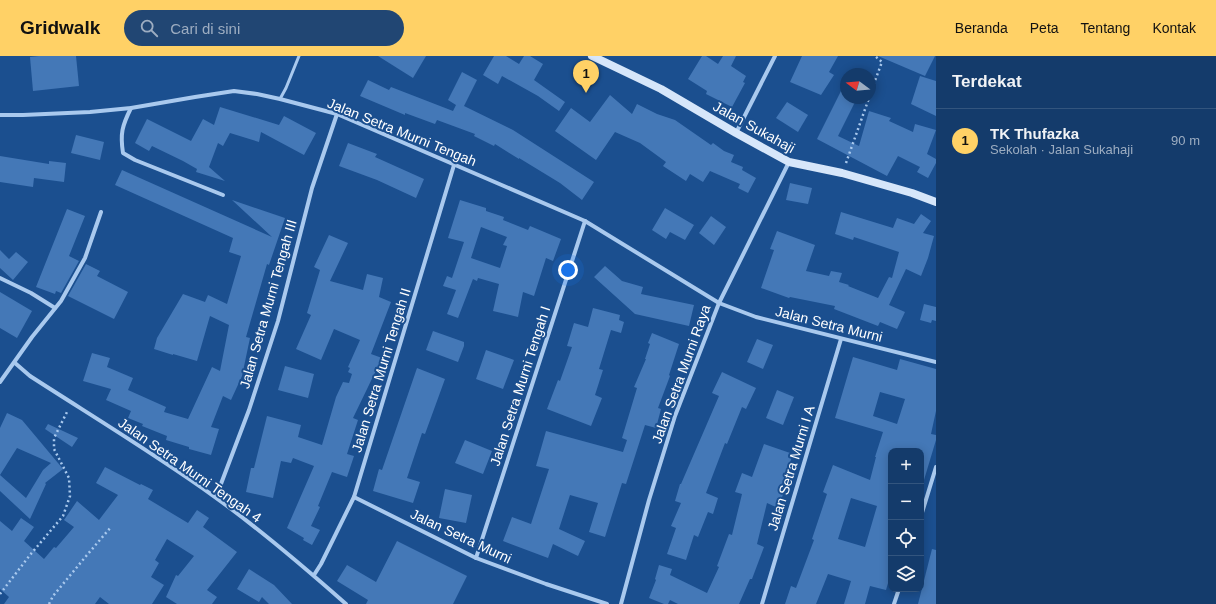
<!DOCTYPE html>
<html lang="id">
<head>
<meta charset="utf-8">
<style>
  :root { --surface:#143b6b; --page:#214673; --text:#f1f3f6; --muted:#9dadc1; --line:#33557e; --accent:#ffd166 }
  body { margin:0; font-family:Arial,sans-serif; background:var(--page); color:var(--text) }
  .controls { position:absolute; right:12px; bottom:12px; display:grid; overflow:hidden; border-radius:8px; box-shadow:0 2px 10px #0003 }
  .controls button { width:36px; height:36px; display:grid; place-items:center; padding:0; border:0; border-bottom:1px solid var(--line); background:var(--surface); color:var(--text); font:20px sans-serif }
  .compass { position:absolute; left:840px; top:12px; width:36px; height:36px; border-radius:50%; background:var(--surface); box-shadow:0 2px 10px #0003; rotate:286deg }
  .you { position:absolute; left:568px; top:214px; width:14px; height:14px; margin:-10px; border:3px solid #fff; border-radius:50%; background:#1a73e8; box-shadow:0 0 0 6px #1a73e833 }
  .badge { display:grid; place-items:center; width:26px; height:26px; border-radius:50%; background:var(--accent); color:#111; font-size:13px; font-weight:700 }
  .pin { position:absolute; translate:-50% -33px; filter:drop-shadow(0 1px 2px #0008) }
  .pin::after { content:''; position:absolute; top:21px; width:14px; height:12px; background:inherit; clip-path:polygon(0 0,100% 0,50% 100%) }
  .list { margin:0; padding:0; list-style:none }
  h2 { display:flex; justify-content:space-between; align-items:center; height:52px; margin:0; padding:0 16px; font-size:17px }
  h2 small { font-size:13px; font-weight:400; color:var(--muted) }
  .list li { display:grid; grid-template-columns:26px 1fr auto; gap:12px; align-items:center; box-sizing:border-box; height:64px; padding:0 16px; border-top:1px solid var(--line) }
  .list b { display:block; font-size:15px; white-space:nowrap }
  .list p { margin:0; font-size:13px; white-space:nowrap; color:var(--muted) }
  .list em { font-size:13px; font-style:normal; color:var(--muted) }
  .icon { flex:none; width:22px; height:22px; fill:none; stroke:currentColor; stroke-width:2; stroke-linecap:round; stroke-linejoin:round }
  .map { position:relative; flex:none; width:936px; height:548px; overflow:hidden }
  header { display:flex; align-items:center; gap:24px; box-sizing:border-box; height:56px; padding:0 20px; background:var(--accent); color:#111 }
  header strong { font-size:19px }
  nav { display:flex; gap:22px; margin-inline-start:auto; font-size:14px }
  .search { width:280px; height:36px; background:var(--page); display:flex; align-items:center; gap:10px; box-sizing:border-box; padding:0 14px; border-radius:22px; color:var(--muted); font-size:15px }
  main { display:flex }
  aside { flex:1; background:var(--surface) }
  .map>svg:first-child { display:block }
</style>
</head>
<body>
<header>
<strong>Gridwalk</strong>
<div class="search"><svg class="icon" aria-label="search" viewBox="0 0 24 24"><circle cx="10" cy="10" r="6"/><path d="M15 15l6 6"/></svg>Cari di sini</div>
<nav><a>Beranda</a><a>Peta</a><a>Tentang</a><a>Kontak</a></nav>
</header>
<main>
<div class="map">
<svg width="936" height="548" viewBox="0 0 936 548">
  <rect width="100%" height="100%" fill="#1b4f8f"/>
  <g fill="#4478b7" fill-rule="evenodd">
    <path d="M 39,0 L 76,0 L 79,30 L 33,35 L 30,1 Z"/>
    <path d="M 378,0 L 426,0 L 413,22 Z"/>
    <path d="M 494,0 L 506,0 L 519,8 L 524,0 L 530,0 L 543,8 L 534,24 L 565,46 L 559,55 L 538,40 L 502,20 L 498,28 L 483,19 Z"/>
    <path d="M 702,0 L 706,0 L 718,8 L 723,0 L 736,0 L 731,10 L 746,20 L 743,26 L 745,27 L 732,51 L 706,38 L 707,35 L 688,23 Z"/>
    <path d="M 802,0 L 838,0 L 829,16 L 834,19 L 821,39 L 790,26 Z"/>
    <path d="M 878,0 L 935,0 L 925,20 Z"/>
    <path d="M 462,16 L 477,24 L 464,50 L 513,74 L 594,126 L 582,144 L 560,127 L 519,102 L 519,103 L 495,88 L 494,90 L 474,80 L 475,78 L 437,64 L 435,68 L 405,57 L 405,59 L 360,40 L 368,24 L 389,34 L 391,31 L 453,55 L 456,49 L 448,44 Z"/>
    <path d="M 920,20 L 936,25 L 936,60 L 911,48 Z"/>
    <path d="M 846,25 L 846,42 L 857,42 L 838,80 L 859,90 L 869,55 L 891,62 L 889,65 L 913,76 L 915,68 L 936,74 L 927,98 L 936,103 L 936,107 L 928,122 L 917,116 L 920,111 L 898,100 L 887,120 L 817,83 Z"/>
    <path d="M 610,39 L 632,58 L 637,48 L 657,58 L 675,64 L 711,89 L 713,87 L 724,95 L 734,99 L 731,106 L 743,111 L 742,114 L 756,122 L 748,137 L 738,132 L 740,128 L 710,115 L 703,126 L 690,118 L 686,125 L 663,110 L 666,106 L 640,87 L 615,76 L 596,104 L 555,75 L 571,52 L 590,66 Z"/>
    <path d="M 787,46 L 808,59 L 798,76 L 776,62 Z"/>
    <path d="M 220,51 L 279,69 L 284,60 L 316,77 L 304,99 L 261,76 L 259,86 L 230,77 L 223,90 L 218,87 L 209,111 L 225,125 L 196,116 L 197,113 L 183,105 L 152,90 L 149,95 L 135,87 L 147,63 L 191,85 L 203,63 L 214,69 Z"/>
    <path d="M 76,79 L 104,86 L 100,104 L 71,97 Z"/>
    <path d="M 348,87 L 377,98 L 375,101 L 424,123 L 416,142 L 377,124 L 339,110 Z"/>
    <path d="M 0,100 L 49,108 L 49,105 L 66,107 L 64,126 L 34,122 L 33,131 L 0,126 Z"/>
    <path d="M 122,114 L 272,181 L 232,144 L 285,162 L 269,209 L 267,208 L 246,281 L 250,282 L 242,320 L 231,344 L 223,340 L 211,371 L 219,373 L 211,399 L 189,393 L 189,391 L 166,384 L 167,380 L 142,370 L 143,368 L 128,362 L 131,355 L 106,344 L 111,333 L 83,325 L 92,297 L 110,302 L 107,311 L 133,322 L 128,334 L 166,351 L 164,356 L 188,363 L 212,311 L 220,315 L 229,269 L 210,260 L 197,305 L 173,298 L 173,299 L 154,293 L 157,282 L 183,238 L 205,246 L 208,239 L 227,248 L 241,200 L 229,196 L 233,182 L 115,129 Z"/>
    <path d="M 790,127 L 812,132 L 808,148 L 786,144 Z"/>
    <path d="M 460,144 L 486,152 L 486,155 L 504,161 L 503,164 L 528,174 L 530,170 L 561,183 L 553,205 L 546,202 L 534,240 L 523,236 L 518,261 L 493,255 L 499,228 L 478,222 L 477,225 L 473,223 L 458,262 L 447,258 L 456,234 L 443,230 L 447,220 L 452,222 L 464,186 L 448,182 ZM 481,171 L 507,181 L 503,189 L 507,190 L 500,212 L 471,202 Z"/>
    <path d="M 665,152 L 694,169 L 685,184 L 670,176 L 666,183 L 652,174 Z"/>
    <path d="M 67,153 L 85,160 L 69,200 L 79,205 L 61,237 L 56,235 L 55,238 L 36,231 Z"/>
    <path d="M 841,156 L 893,172 L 897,162 L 914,168 L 921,158 L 931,165 L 923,177 L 934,180 L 928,202 L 921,220 L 906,213 L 889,249 L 905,256 L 897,273 L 880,266 L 878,270 L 834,253 L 835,250 L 790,241 L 789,242 L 761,232 L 774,194 L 770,193 L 777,175 L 815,189 L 806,215 L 829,220 L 831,215 L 842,217 L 839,226 L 849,229 L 848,230 L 878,242 L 889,221 L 892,222 L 899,196 L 854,181 L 853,184 L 835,178 Z"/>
    <path d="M 711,160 L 726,171 L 714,189 L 699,177 Z"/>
    <path d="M 329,179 L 348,187 L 330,225 L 363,234 L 367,218 L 383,222 L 379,241 L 391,246 L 371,298 L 382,302 L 353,362 L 358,364 L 347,398 L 354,400 L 347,421 L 332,416 L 318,450 L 320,451 L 311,470 L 320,474 L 312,489 L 303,484 L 304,482 L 287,472 L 314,410 L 293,402 L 291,407 L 281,405 L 273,442 L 246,436 L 251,412 L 254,412 L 267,360 L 301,369 L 298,381 L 322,389 L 336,341 L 343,326 L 349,327 L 352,318 L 348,316 L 350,312 L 348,311 L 360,284 L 334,273 L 321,304 L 296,293 L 311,259 L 307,257 L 320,214 L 314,211 Z"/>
    <path d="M 0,194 L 9,203 L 16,196 L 28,206 L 13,224 L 0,212 Z"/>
    <path d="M 86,208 L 100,215 L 97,220 L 128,236 L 114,263 L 68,240 Z"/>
    <path d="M 605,210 L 622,225 L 643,231 L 641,238 L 694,249 L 689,270 L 635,258 L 594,221 Z"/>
    <path d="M 0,236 L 32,255 L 17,282 L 0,272 Z"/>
    <path d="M 924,248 L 936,251 L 936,265 L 932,264 L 931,267 L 920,264 Z"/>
    <path d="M 593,252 L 620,259 L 619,264 L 624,266 L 621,277 L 611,274 L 599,313 L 603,314 L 595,339 L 602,342 L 591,370 L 547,353 L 558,324 L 560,325 L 572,291 L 567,290 L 574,267 L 588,271 Z"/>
    <path d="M 433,275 L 464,286 L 464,290 L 458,306 L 426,294 Z"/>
    <path d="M 652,277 L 679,288 L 669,319 L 670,320 L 658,352 L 661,353 L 656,372 L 645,369 L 626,428 L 622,427 L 605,481 L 589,476 L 598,447 L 570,439 L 559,473 L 585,485 L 578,500 L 553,488 L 548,502 L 503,485 L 512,461 L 531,468 L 549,413 L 536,410 L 546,375 L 623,396 L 627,384 L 622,382 L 637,332 L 634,331 L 646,303 L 645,303 L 650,288 L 648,287 Z"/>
    <path d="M 757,283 L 773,289 L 763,313 L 747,306 Z"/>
    <path d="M 486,294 L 514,304 L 503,333 L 476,323 Z"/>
    <path d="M 853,301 L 897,314 L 900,303 L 936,313 L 936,355 L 931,378 L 936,379 L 936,384 L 924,424 L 921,423 L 921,395 L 891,395 L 891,517 L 886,534 L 870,530 L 865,548 L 844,548 L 851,525 L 828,518 L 816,548 L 785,548 L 791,530 L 796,532 L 814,484 L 812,483 L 827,438 L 823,436 L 833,409 L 870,424 L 876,401 L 875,401 L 883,376 L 835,362 ZM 880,336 L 905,343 L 897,368 L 873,360 ZM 851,442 L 877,450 L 865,491 L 838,483 Z"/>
    <path d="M 285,310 L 314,318 L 308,342 L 278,334 Z"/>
    <path d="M 417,312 L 445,323 L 425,378 L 422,377 L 407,422 L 420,426 L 413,447 L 373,435 L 379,413 L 382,414 Z"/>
    <path d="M 722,316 L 756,332 L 746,353 L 742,351 L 727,388 L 725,387 L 706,437 L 718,442 L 713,458 L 708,456 L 698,481 L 694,479 L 686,504 L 667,498 L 676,472 L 671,470 L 681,447 L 675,445 L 680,428 L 681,428 L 719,340 L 712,337 Z"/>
    <path d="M 777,334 L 794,341 L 783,369 L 766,362 Z"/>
    <path d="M 7,357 L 22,364 L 63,413 L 45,427 L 46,428 L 30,463 L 0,435 L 0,372 ZM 17,392 L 51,407 L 43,414 L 26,442 L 0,419 Z"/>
    <path d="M 48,368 L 78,382 L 72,391 L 45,373 Z"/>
    <path d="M 465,384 L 492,395 L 483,418 L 455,407 Z"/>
    <path d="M 764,388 L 793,398 L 781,432 L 785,433 L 778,452 L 767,447 L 757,488 L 764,491 L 752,523 L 750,523 L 739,548 L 678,548 L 670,544 L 668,548 L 664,548 L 649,542 L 656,524 L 655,523 L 659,509 L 672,513 L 670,519 L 707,537 L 719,511 L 717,510 L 729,478 L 732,479 L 742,438 L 735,436 L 742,417 L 752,421 Z"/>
    <path d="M 105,411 L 140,429 L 141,428 L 153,434 L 148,443 L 188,467 L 197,454 L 209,462 L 203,471 L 237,496 L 207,534 L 217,541 L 212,548 L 177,548 L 166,541 L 176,519 L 178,520 L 194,500 L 167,483 L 155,504 L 159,507 L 151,521 L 164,529 L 152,548 L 109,548 L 100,541 L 95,548 L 4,548 L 9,541 L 0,533 L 0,465 L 12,475 L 21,462 L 34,471 L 24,485 L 44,503 L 54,491 L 56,492 L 74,471 L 64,464 L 77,445 L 99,464 L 118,439 L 96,427 Z"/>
    <path d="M 445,433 L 472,439 L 466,467 L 439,462 Z"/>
    <path d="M 397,485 L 467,520 L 453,548 L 366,548 L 368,544 L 337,525 L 347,509 L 376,526 Z"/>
    <path d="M 932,493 L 936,494 L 936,548 L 918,548 Z"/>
    <path d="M 249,513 L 274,529 L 292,548 L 269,548 L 262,541 L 259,546 L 237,533 Z"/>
  </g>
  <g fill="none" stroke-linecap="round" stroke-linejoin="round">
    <g stroke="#a9c9ee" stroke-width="2.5" stroke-dasharray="2 3" stroke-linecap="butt">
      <path d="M 870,38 L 882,6 L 875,0"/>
      <path d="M 846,107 L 869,42"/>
      <path d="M 0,538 L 30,499 L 63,460 L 70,440 L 69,422 L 54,393 L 54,382 L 68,354"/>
      <path d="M 49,548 L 53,540 L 87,499 L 111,471"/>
    </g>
    <path stroke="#a9c9ee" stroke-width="3" d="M 280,43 L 286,32 L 299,0"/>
    <g stroke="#a9c9ee" stroke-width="4">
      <path d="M 131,52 C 122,70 120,78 123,97 L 135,104 L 223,139"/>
      <path d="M 0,59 L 23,59 L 90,56 L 131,52 L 195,41 L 234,35 L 257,38 L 280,43 L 337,58 L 585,165 L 719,247 L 756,261 L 936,306"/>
      <path d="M 736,77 L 775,0"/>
      <path d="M 0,222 L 31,237 L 55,252"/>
      <path d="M 15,307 L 30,320 C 92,360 155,398 215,441 C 261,474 304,511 346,548"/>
      <path d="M 0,326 L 32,281 L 61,245 L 85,202 L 101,156"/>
      <path d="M 216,441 L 249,354 L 278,265 L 312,132 L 337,58"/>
      <path d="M 354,441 L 476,502 L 546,528 L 607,548"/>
      <path d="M 921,460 L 936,411"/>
      <path d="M 476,502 L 585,165"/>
      <path d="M 314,519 L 321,508 L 354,441 L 454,109"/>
      <path d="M 621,548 L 649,444 L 675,360 L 719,247 L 789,106"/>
      <path d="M 762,548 L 841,283"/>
      <path d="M 894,548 L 899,533"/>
    </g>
    <path stroke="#d6e6fa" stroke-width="8" d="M 592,0 L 661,33 L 736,77 L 789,106 L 842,117 L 912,137 L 936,146"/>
  </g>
  <g text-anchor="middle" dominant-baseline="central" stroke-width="4" stroke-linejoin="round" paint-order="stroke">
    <g font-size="14" fill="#fff" stroke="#1b4f8f">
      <text transform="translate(754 71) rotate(29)">Jalan Sukahaji</text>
      <text transform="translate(402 76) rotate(22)">Jalan Setra Murni Tengah</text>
      <text transform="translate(268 248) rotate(-74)">Jalan Setra Murni Tengah III</text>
      <text transform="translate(829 268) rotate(14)">Jalan Setra Murni</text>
      <text transform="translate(381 314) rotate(-73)">Jalan Setra Murni Tengah II</text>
      <text transform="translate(681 318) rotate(-70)">Jalan Setra Murni Raya</text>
      <text transform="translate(520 330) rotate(-72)">Jalan Setra Murni Tengah I</text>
      <text transform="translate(791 412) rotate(-73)">Jalan Setra Murni I A</text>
      <text transform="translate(190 414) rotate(35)">Jalan Setra Murni Tengah 4</text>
      <text transform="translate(461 480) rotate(25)">Jalan Setra Murni</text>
    </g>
  </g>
</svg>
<div class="controls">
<button>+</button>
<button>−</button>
<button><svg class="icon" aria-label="locate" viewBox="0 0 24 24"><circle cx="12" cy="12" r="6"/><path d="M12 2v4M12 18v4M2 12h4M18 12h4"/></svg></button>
<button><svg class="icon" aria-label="layers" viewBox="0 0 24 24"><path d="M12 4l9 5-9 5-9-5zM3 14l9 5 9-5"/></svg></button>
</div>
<svg class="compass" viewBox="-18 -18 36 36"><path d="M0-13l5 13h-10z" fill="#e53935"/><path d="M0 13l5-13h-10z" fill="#9dadc1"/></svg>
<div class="you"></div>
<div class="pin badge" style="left:586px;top:37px">1</div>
</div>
<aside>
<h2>Terdekat<small></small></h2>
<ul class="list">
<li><span class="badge">1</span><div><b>TK Thufazka</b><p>Sekolah · Jalan Sukahaji</p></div><em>90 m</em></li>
</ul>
</aside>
</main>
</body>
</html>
